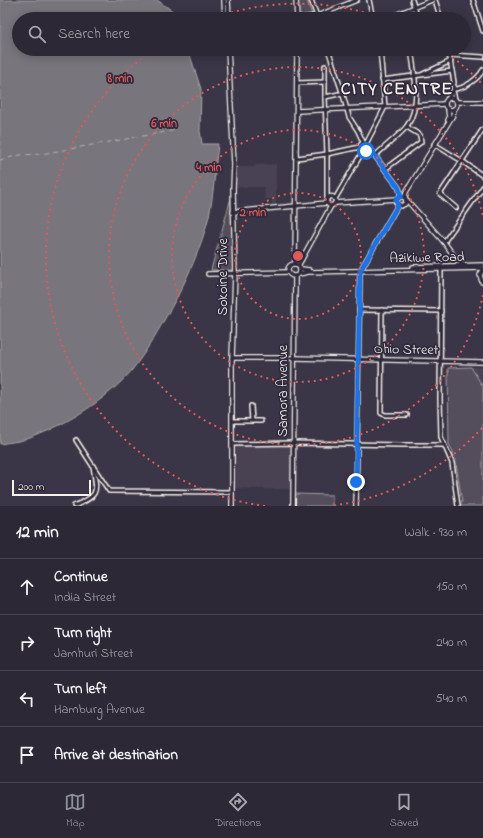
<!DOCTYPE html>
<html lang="en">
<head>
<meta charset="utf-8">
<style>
  :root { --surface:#2c2835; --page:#383441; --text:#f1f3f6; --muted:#a6a6ad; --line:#484450; --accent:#8c9099 }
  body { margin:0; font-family:"Indie Flower",sans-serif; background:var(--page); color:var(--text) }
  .scale { position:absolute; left:12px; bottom:10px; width:79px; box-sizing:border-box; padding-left:4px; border:2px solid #f4f1e8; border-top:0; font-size:11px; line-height:14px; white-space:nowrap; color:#f4f1e8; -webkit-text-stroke:3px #2f2a3d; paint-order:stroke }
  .stop { position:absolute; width:12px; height:12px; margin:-9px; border:3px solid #1a73e8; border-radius:50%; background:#fff }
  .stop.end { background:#1a73e8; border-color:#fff; box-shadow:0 1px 4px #0008 }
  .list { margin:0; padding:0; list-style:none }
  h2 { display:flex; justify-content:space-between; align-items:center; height:52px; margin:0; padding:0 16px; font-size:17px }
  h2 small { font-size:13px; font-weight:400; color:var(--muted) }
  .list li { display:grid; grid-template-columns:26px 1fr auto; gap:12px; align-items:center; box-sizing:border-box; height:56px; padding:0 16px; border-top:1px solid var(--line) }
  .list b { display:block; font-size:15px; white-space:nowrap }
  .list p { margin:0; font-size:13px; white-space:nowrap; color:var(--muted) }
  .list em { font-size:13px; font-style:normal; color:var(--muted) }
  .icon { flex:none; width:22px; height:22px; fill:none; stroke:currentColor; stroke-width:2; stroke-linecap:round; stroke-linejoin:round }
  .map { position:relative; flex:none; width:483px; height:506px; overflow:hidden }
  .search { position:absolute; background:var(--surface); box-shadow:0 2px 10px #0003; left:12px; right:12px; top:12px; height:44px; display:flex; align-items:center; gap:10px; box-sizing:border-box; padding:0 14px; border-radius:22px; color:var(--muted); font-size:15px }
  .sheet { height:276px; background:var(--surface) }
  nav { display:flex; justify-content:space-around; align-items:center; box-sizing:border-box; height:56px; border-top:1px solid var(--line); background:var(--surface); font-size:11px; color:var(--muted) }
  nav a { display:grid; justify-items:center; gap:2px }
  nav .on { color:var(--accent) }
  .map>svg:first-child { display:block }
</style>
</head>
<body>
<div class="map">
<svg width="483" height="506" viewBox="0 0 483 506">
  <rect width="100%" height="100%" fill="#3b3647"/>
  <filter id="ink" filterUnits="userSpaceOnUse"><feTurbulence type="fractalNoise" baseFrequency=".025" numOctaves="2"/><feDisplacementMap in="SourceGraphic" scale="8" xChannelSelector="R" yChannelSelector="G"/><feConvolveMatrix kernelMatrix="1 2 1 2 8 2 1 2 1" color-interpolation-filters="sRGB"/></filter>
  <g filter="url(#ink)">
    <g fill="#484352">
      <path d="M 276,164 L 276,206 L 271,206 L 272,199 L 265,199 L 264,187 L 237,187 L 236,167 L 254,167 L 256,165 Z"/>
      <path d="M 471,367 L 483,367 L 483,387 Z"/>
      <path d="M 234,445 L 291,446 L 291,489 L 264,489 L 264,487 L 262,489 L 234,488 Z"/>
    </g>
    <g fill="#534e5c" stroke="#a4a0a2">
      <path d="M 297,0 L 307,0 L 312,15 L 298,17 Z"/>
      <path d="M 232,194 L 234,270 L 211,270 Z"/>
      <path d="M 471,367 L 483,387 L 483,506 L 460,506 L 462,502 L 455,457 L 449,444 L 448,368 Z"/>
      <path d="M 294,494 L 332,495 L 332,506 L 294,506 Z"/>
    </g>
    <path fill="#78747b" stroke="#aaa6a7" d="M 0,0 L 157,0 L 177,14 L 179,19 L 19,19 L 19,49 L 188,49 L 201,89 L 200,131 L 202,144 L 218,144 C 215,167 214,193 209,216 C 201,248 187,280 171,308 C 159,329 147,351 132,370 C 108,399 63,427 27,439 C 18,442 9,442 0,444 Z"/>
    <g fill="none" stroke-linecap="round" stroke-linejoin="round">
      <path stroke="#b6b2b2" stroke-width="1" stroke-dasharray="5 4" stroke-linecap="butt" d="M 0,160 L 20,155 L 41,154 L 177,130"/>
      <g stroke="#f4f1e8" stroke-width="6">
        <g id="minor">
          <path d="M 311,0 L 318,19"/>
          <path d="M 369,0 L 373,19"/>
          <path d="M 412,0 L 418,19"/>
          <path d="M 435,0 L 441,19"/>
          <path d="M 473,0 L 483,31"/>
          <path d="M 297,18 L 317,16 L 357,0"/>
          <path d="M 388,18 L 432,0"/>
          <path d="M 328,49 L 343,95 L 349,117 L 358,131 L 364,144"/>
          <path d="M 448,49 L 454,82 L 453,91 L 455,99"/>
          <path d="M 449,55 L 483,57"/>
          <path d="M 325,66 L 325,97 L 327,154 L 327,199"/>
          <path d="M 423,74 L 451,61"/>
          <path d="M 382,80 L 452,71"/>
          <path d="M 297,83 L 325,82"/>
          <path d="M 454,89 C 464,89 478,79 483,70"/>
          <path d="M 325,97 L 339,94 L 343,95"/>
          <path d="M 448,98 L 453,91"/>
          <circle cx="364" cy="147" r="4"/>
          <path d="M 366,144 L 385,107 L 380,49"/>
          <path d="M 434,144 L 462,161 L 483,176"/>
          <path d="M 368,148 L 375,156 L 399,188 L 401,196"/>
          <path d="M 375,156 C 383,148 401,134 407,126 C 422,104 414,73 411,49"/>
          <path d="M 297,158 L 327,154 L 360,147"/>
          <path d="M 385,169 L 421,142 L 420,135 L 410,129 L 407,126"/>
          <path d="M 335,199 L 363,151"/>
          <path d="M 456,208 L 440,194 L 483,129"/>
          <path d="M 444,242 L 483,187"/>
          <path d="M 441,269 L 440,399 L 441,437 L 452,463 L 458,506"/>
          <path d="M 359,310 L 441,311"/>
          <path d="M 382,310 L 381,413 L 385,415 L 407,415"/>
          <path d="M 251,406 L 252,421"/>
          <path d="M 233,421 L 261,421"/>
          <path d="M 76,440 L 109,491 L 232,492"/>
          <path d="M 233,444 L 294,443 L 402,445 L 444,445"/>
          <path d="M 74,506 C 100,495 97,493 93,466"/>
        </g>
      </g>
      <g stroke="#f4f1e8" stroke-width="6">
        <g id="tertiary">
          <path d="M 224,0 L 225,19"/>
          <path d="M 228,0 L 229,19"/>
          <path d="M 296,0 L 297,19"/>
          <path d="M 228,49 L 234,164 L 233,189 L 235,273 L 232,358 L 232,506"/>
          <circle cx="451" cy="104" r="6"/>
          <path d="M 457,102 L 483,102"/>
          <path d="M 297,111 L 445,104"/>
          <path d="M 448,120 L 449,118 L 448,109"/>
          <circle cx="331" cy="201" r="4.5"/>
          <path d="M 405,198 L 406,192 L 453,115 L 454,109"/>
          <path d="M 406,200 L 405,204 L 401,206 L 396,202 L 399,197 L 404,197 L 444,242 L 457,260 L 465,265"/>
          <path d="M 335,203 L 397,199"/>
          <path d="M 233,212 L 327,203"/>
          <circle cx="294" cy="270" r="6"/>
          <path d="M 295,264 L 297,49"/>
          <path d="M 298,266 L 331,206"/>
          <path d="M 413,267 L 483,265"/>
          <path d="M 301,269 L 309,270"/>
          <path d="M 208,274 L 288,272"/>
          <path d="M 299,274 L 308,272 L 483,268"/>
          <path d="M 482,282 L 480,275 L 483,270"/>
          <path d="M 232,358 L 295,358 L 483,362"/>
          <path d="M 293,506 L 295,277"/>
          <path d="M 356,506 L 360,271 L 398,205"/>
        </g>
      </g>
      <use href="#minor" stroke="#2f2a3d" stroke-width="3"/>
      <use href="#tertiary" stroke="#2f2a3d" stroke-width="3.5"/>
    </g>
  </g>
  <g fill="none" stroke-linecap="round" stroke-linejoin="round" filter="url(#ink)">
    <path stroke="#1a73e8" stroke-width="5" d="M 356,482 L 360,271 L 398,205 L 396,200 L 397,198 L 401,196 L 399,188 L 375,156 L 368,148 L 366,151"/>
  </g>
  <g fill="none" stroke="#de5a58" stroke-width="2" stroke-dasharray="2 4">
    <circle cx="298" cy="256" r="63"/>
    <circle cx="298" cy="256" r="126"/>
    <path d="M483 295A189 189 0 1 1 483 217"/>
    <path d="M482 428A252 252 0 0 1 331 506M265 506A252 252 0 0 1 153 50M214 18A252 252 0 0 1 382 18M443 50A252 252 0 0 1 482 84"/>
  </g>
  <g text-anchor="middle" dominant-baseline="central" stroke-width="3.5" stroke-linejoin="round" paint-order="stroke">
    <g font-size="14" fill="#f4f1e8" stroke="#2f2a3d">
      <text transform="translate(427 258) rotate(-1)">Azikiwe Road</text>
      <text transform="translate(223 277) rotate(-90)">Sokoine Drive</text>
      <text transform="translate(406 350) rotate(1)">Ohio Street</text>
      <text transform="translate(283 391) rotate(-90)">Samora Avenue</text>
    </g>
    <g font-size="18" font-weight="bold" letter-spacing="1" fill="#f4f1e8" stroke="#2f2a3d">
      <text x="397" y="90">CITY CENTRE</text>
    </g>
  </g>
  <circle cx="298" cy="256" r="6" fill="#de5a58" stroke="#2f2a3d" stroke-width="2"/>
  <g font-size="12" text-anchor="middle" font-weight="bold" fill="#de5a58" stroke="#2f2a3d" stroke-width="3.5" stroke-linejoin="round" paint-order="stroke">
    <text x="120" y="82">8 min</text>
    <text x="164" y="127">6 min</text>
    <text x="209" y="171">4 min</text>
    <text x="253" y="216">2 min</text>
  </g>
</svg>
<div class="scale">200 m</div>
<div class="stop" style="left:366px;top:151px"></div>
<div class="stop end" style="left:356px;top:482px"></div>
<div class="search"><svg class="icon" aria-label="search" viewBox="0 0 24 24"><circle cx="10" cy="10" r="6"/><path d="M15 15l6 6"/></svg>Search here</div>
</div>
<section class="sheet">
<h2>12 min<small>Walk · 930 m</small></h2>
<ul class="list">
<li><svg class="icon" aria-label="ahead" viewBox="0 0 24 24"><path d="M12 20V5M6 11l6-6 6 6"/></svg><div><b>Continue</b><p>India Street</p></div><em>150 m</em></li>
<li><svg class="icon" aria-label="right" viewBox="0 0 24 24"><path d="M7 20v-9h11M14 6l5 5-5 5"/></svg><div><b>Turn right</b><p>Jamhuri Street</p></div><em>240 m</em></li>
<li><svg class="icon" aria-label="left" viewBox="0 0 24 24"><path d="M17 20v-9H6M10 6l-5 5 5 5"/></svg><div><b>Turn left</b><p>Hamburg Avenue</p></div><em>540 m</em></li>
<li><svg class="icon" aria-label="arrive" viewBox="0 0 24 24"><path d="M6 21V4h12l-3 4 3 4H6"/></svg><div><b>Arrive at destination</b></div></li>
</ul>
</section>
<nav>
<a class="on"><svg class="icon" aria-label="map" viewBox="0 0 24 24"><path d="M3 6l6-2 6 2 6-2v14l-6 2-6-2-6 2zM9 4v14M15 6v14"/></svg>Map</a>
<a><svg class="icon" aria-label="directions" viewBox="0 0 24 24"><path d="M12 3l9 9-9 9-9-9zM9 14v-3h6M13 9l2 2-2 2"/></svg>Directions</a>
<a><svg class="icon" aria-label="saved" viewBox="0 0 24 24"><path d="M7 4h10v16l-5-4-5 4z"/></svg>Saved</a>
</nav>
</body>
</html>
